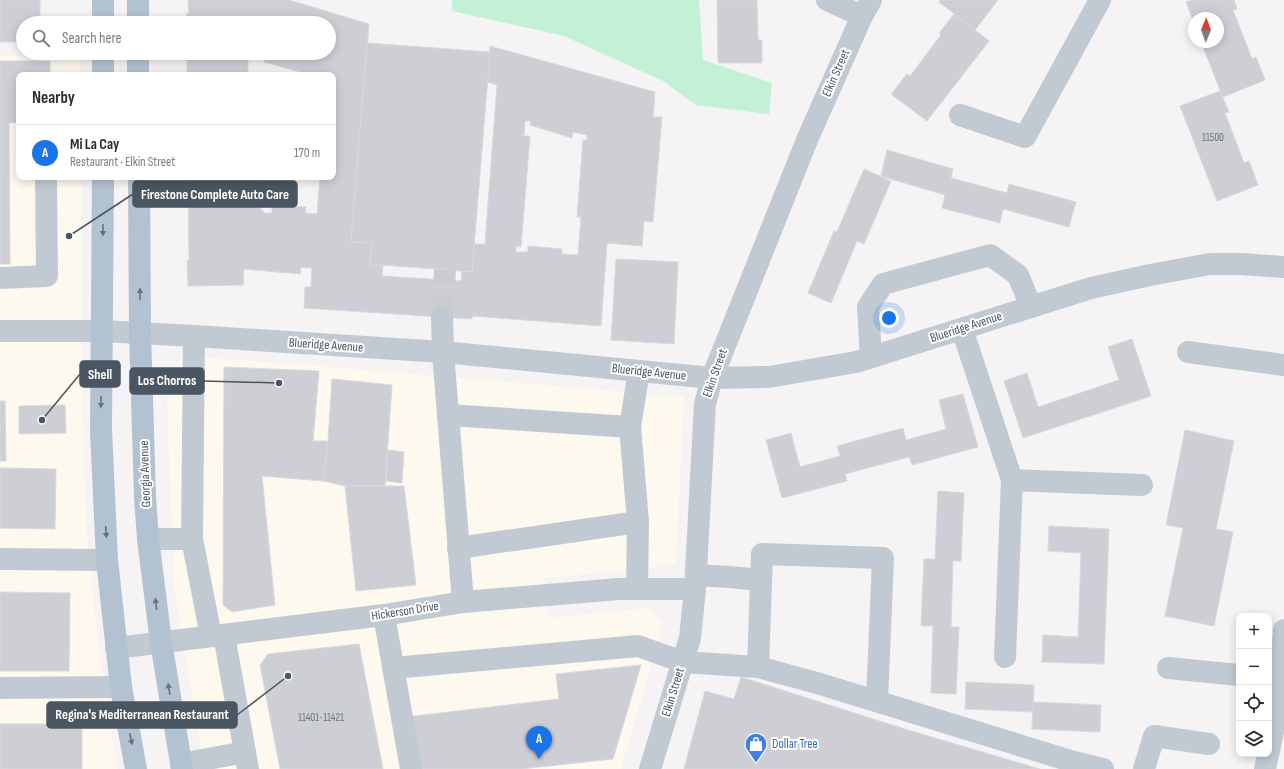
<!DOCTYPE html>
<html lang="en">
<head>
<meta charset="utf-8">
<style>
  :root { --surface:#fff; --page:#f2f2f3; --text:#2b2b33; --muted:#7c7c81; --line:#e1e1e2; --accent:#1a73e8 }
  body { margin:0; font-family:"Sofia Sans Condensed",sans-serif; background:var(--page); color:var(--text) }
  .controls { position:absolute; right:12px; bottom:12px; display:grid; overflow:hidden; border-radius:8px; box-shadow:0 2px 10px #0003 }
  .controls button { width:36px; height:36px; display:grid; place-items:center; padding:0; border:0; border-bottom:1px solid var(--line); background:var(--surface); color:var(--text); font:20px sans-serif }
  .compass { position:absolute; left:1188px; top:12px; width:36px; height:36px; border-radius:50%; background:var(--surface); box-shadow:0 2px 10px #0003; rotate:1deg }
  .you { position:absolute; left:889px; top:318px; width:14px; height:14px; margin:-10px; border:3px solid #fff; border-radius:50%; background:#1a73e8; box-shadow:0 0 0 6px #1a73e833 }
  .badge { display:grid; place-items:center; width:26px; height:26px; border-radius:50%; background:var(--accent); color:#fff; font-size:13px; font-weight:700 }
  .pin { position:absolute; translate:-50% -33px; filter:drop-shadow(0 1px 2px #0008) }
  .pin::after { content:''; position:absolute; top:21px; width:14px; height:12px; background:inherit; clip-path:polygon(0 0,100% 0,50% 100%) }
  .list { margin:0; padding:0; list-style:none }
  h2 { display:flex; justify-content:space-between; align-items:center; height:52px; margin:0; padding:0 16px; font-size:17px }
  h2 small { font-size:13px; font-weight:400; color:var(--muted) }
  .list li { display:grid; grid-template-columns:26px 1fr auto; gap:12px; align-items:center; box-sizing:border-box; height:56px; padding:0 16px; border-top:1px solid var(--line) }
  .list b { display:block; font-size:15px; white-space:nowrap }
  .list p { margin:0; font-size:13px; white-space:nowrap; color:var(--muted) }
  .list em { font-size:13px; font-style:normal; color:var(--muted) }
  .icon { flex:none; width:22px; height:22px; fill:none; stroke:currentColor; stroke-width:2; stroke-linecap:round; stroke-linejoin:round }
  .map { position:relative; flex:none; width:1284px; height:769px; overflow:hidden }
  .search { position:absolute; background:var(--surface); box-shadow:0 2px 10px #0003; left:16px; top:16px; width:320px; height:44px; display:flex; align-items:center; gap:10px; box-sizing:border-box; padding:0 14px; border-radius:22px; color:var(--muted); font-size:15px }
  .panel { position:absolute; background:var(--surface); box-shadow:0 2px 10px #0003; left:16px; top:72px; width:320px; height:108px; border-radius:8px }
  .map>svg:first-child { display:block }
</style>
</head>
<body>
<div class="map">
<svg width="1284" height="769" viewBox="0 0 1284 769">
  <rect width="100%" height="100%" fill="#f5f3f3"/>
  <g fill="#fdf9ef">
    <path d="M 0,55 L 80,57 L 80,75 L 19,75 L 19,177 L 81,177 L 83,423 L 87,537 L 98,642 L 111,730 L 118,769 L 0,769 Z"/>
    <path d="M 186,356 L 332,367 L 684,397 L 676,564 L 543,579 L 548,618 L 650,608 L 662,622 L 658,643 L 621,769 L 204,769 L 174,586 L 166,377 L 175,364 Z"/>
  </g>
  <path fill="#c3f1d5" d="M 452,0 L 699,0 L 703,60 L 772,83 L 769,114 L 696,105 L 663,81 L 564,36 L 452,11 Z"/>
  <g fill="#cdcfd5" stroke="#d7d9de" fill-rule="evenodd">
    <path d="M 0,0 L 40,0 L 40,23 L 23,23 L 23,42 L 0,42 Z"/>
    <path d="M 188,0 L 289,0 L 369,24 L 351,242 L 372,243 L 370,264 L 383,265 L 382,276 L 461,281 L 462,271 L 472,272 L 474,244 L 485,244 L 497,85 L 487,82 L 490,46 L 655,92 L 653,117 L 662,117 L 653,222 L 644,221 L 642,246 L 607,243 L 601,326 L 473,316 L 472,319 L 304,308 L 305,287 L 311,287 L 312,268 L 301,267 L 300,274 L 244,269 L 243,285 L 188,286 L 187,261 L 189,260 L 188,177 L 261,177 L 261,185 L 246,184 L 246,194 L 265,213 L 272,213 L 272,205 L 306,207 L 305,213 L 317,214 L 320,177 L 333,177 L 333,75 L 311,75 L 264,62 L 266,55 L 261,53 L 329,53 L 329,23 L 187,23 L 187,13 L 189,13 ZM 525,121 L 531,121 L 530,125 L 572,138 L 573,132 L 587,135 L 587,140 L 583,140 L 577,217 L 581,217 L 578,255 L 562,254 L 562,249 L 528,246 L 528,252 L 516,252 L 516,246 L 521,247 L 530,136 L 524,136 Z"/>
    <path d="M 717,0 L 757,0 L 758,40 L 762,40 L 762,63 L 718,63 Z"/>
    <path d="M 940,0 L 998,0 L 975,30 L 939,2 Z"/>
    <path d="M 1191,0 L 1234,0 L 1237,9 L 1233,10 L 1252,59 L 1256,57 L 1265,80 L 1223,97 L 1201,42 L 1218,42 L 1218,18 L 1194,18 L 1194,23 L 1186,2 Z"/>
    <path d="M 954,14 L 989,41 L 927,121 L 891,94 L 907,74 L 910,76 L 941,35 L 939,33 Z"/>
    <path d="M 367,43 L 490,52 L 472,272 L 370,264 L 372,243 L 351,242 Z"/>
    <path d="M 187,53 L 258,53 L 248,59 L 248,75 L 187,75 Z"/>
    <path d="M 0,61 L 50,61 L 50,75 L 19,75 L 19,122 L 9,123 L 10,264 L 0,264 Z"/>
    <path d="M 1220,91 L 1229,112 L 1225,113 L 1244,163 L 1249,161 L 1258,185 L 1217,201 L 1180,106 Z"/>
    <path d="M 887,150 L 953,169 L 951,178 L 1007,193 L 1009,184 L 1076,202 L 1069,227 L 1003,209 L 1000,223 L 942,208 L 945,195 L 881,176 Z"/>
    <path d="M 864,169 L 891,181 L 864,244 L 857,241 L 831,303 L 808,293 L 834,231 L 837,232 Z"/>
    <path d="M 616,259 L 678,262 L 674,344 L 611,340 Z"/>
    <path d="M 1132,339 L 1151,396 L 1023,438 L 1004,381 L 1027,373 L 1038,407 L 1119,380 L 1108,347 Z"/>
    <path d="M 224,367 L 319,371 L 313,441 L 328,441 L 323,481 L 262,476 L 275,605 L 232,612 L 223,605 Z"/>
    <path d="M 332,379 L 392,385 L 385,486 L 345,486 L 323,481 L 328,441 Z"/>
    <path d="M 963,394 L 978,447 L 912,465 L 909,457 L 845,474 L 847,481 L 782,498 L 766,440 L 791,433 L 800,467 L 840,456 L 837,446 L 903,428 L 906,440 L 946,429 L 939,400 Z"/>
    <path d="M 0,401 L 5,401 L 6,461 L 0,461 Z"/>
    <path d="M 65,405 L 66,433 L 19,434 L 19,406 Z"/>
    <path d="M 1185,430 L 1234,441 L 1216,529 L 1233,532 L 1214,626 L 1165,616 L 1183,528 L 1166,525 Z"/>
    <path d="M 388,450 L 404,452 L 402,483 L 386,481 Z"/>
    <path d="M 0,468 L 56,469 L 55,529 L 0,528 Z"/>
    <path d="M 345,486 L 404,486 L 416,585 L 356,591 Z"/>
    <path d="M 938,491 L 964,493 L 961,561 L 953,561 L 951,627 L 959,627 L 956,694 L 931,693 L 933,626 L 921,626 L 924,559 L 935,559 Z"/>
    <path d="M 1049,526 L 1109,529 L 1104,664 L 1042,662 L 1043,635 L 1078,637 L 1081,553 L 1048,551 Z"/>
    <path d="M 0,592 L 70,593 L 69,671 L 0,671 Z"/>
    <path d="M 359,644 L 383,769 L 280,769 L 260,665 L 268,654 Z"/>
    <path d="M 641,665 L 613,759 L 521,769 L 415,769 L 406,717 L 559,699 L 556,674 Z"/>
    <path d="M 741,677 L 908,730 L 1040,769 L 684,769 L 705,691 L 734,699 Z"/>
    <path d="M 966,682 L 1034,685 L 1033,712 L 965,709 Z"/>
    <path d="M 1033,702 L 1101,705 L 1100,732 L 1032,729 Z"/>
    <rect x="0" y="724" width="82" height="45"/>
  </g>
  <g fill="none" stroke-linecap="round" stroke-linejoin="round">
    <path stroke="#caccce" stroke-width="22" stroke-dasharray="22 11" stroke-linecap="butt" d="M 442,317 L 445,270"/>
    <g stroke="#c1cad2" stroke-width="22">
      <path d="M 827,0 L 862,16"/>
      <path d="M 960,115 L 1025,137 L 1100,0"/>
      <path d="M 0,278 L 47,276 L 46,177"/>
      <path d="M 442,317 L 443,352 L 463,602"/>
      <path d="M 962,329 L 1012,480 L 1005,657"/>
      <path d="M 0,331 L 102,331 L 194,336 L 443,352 L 712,378 L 769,377 L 856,362 L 1091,288 L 1150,275 L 1210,264 L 1241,264 L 1284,267"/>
      <path d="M 194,336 L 192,539 L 211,636"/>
      <path d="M 1188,352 L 1284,365"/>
      <path d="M 871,357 L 868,307 L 883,284 L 990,255 L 1018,275 L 1031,307"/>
      <path d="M 448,415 L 630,427 L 638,522 L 458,548"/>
      <path d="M 630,427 L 639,371"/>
      <path d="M 1012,480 L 1142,485"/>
      <path d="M 148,539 L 192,539"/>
      <path d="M 0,559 L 107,560"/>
      <path d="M 696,575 L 729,577 L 761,580"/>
      <path d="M 637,589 L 638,522"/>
      <path d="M 384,615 L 411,769"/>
      <path d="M 224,635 L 248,769"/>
      <path d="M 116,648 L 384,615 L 463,602 L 619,589 L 695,589"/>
      <path d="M 758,667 L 762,554 L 883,558 L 877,701"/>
      <path d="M 393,668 L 638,646 L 683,662 L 758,667 L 817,683 L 1074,762 L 1103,769"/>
      <path d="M 1168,668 L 1239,675"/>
      <path d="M 0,688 L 121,687"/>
      <path d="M 1269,751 L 1278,707 L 1284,630"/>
      <path d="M 181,764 L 245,752"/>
      <path d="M 650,769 L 690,638 L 695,589 L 705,404 L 712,378 L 807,140 L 862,16 L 871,0"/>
      <path d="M 1144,769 L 1154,736 L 1209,744"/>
      <path d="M 1265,769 L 1268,754"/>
    </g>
    <g stroke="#b3c2d1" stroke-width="22">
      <path d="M 103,0 L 103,23"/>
      <path d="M 138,0 L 138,23"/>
      <path d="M 103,53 L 103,75"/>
      <path d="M 138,53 L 138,75"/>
      <path d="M 103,177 L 101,430 L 107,560 L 121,687 L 136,769"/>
      <path d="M 139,177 L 140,333 L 145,497 L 148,539 L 161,642 L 182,769"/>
    </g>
  </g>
  <defs><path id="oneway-solid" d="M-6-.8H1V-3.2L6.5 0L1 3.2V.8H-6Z"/></defs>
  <g fill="#64717d">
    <use href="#oneway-solid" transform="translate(103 230) rotate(90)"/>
    <use href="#oneway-solid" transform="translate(140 294) rotate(-90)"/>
    <use href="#oneway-solid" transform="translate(101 402) rotate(91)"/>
    <use href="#oneway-solid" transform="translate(106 532) rotate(87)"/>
    <use href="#oneway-solid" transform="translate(156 604) rotate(-97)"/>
    <use href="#oneway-solid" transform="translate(169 689) rotate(-99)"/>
    <use href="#oneway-solid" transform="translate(131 739) rotate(79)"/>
  </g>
  <defs>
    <g id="shop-pin" transform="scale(1.15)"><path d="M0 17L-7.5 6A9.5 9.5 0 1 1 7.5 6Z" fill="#3f7fe0" stroke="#fff"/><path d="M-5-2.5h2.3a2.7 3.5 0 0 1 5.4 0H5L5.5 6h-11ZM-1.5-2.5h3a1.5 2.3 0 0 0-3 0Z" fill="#fff"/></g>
  </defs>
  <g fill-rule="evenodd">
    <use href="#shop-pin" x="756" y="744"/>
  </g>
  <g text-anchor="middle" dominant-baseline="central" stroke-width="4" stroke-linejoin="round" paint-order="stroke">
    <g font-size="11" fill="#6b747e">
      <text x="1213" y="137">11500</text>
      <text x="321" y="717">11401-11421</text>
    </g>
    <g font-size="13" fill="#4a5661" stroke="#fff">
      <text transform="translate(836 73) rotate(-66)">Elkin Street</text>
      <text transform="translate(966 327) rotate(-18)">Blueridge Avenue</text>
      <text transform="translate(326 345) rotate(4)">Blueridge Avenue</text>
      <text transform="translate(649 372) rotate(6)">Blueridge Avenue</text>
      <text transform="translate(715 373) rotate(-71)">Elkin Street</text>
      <text transform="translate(145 474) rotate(-92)">Georgia Avenue</text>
      <text transform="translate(405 611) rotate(-9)">Hickerson Drive</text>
      <text transform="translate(673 692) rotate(-73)">Elkin Street</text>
    </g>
    <g font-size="13" fill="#366cbe" stroke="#fff" text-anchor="start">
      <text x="772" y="744">Dollar Tree</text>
    </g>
  </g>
  <path fill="none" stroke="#4a5661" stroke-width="1.5" d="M69 236L133 194M42 420L80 374M279 383L204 381M288 676L237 715"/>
  <g fill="#4a5661" stroke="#fff" stroke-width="1.5">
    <circle cx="69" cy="236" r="4"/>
    <circle cx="42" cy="420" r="4"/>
    <circle cx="279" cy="383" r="4"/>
    <circle cx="288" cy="676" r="4"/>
  </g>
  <g fill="#4a5661" stroke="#4a5661" stroke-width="1.5">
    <rect x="133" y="181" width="164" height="26" rx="4"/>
    <rect x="80" y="361" width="40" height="26" rx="4"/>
    <rect x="130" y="368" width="74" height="26" rx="4"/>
    <rect x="47" y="702" width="190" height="26" rx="4"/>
  </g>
  <g font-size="14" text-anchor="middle" font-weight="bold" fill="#fff">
    <text x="215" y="199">Firestone Complete Auto Care</text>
    <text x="100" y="379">Shell</text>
    <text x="167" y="385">Los Chorros</text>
    <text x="142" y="719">Regina's Mediterranean Restaurant</text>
  </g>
</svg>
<div class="controls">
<button>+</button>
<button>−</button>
<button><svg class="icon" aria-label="locate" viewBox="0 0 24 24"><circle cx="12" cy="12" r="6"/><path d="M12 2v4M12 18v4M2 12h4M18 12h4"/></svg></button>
<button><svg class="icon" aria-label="layers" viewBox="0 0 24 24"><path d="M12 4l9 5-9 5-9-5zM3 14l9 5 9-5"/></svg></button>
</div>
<svg class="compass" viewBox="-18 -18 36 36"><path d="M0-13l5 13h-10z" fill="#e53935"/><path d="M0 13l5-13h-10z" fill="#7c7c81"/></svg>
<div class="you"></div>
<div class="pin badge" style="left:539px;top:759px">A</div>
<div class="search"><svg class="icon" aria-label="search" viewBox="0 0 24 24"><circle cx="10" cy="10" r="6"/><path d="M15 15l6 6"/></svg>Search here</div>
<section class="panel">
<h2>Nearby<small></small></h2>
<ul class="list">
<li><span class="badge">A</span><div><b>Mi La Cay</b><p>Restaurant · Elkin Street</p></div><em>170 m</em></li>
</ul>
</section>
</div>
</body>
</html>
